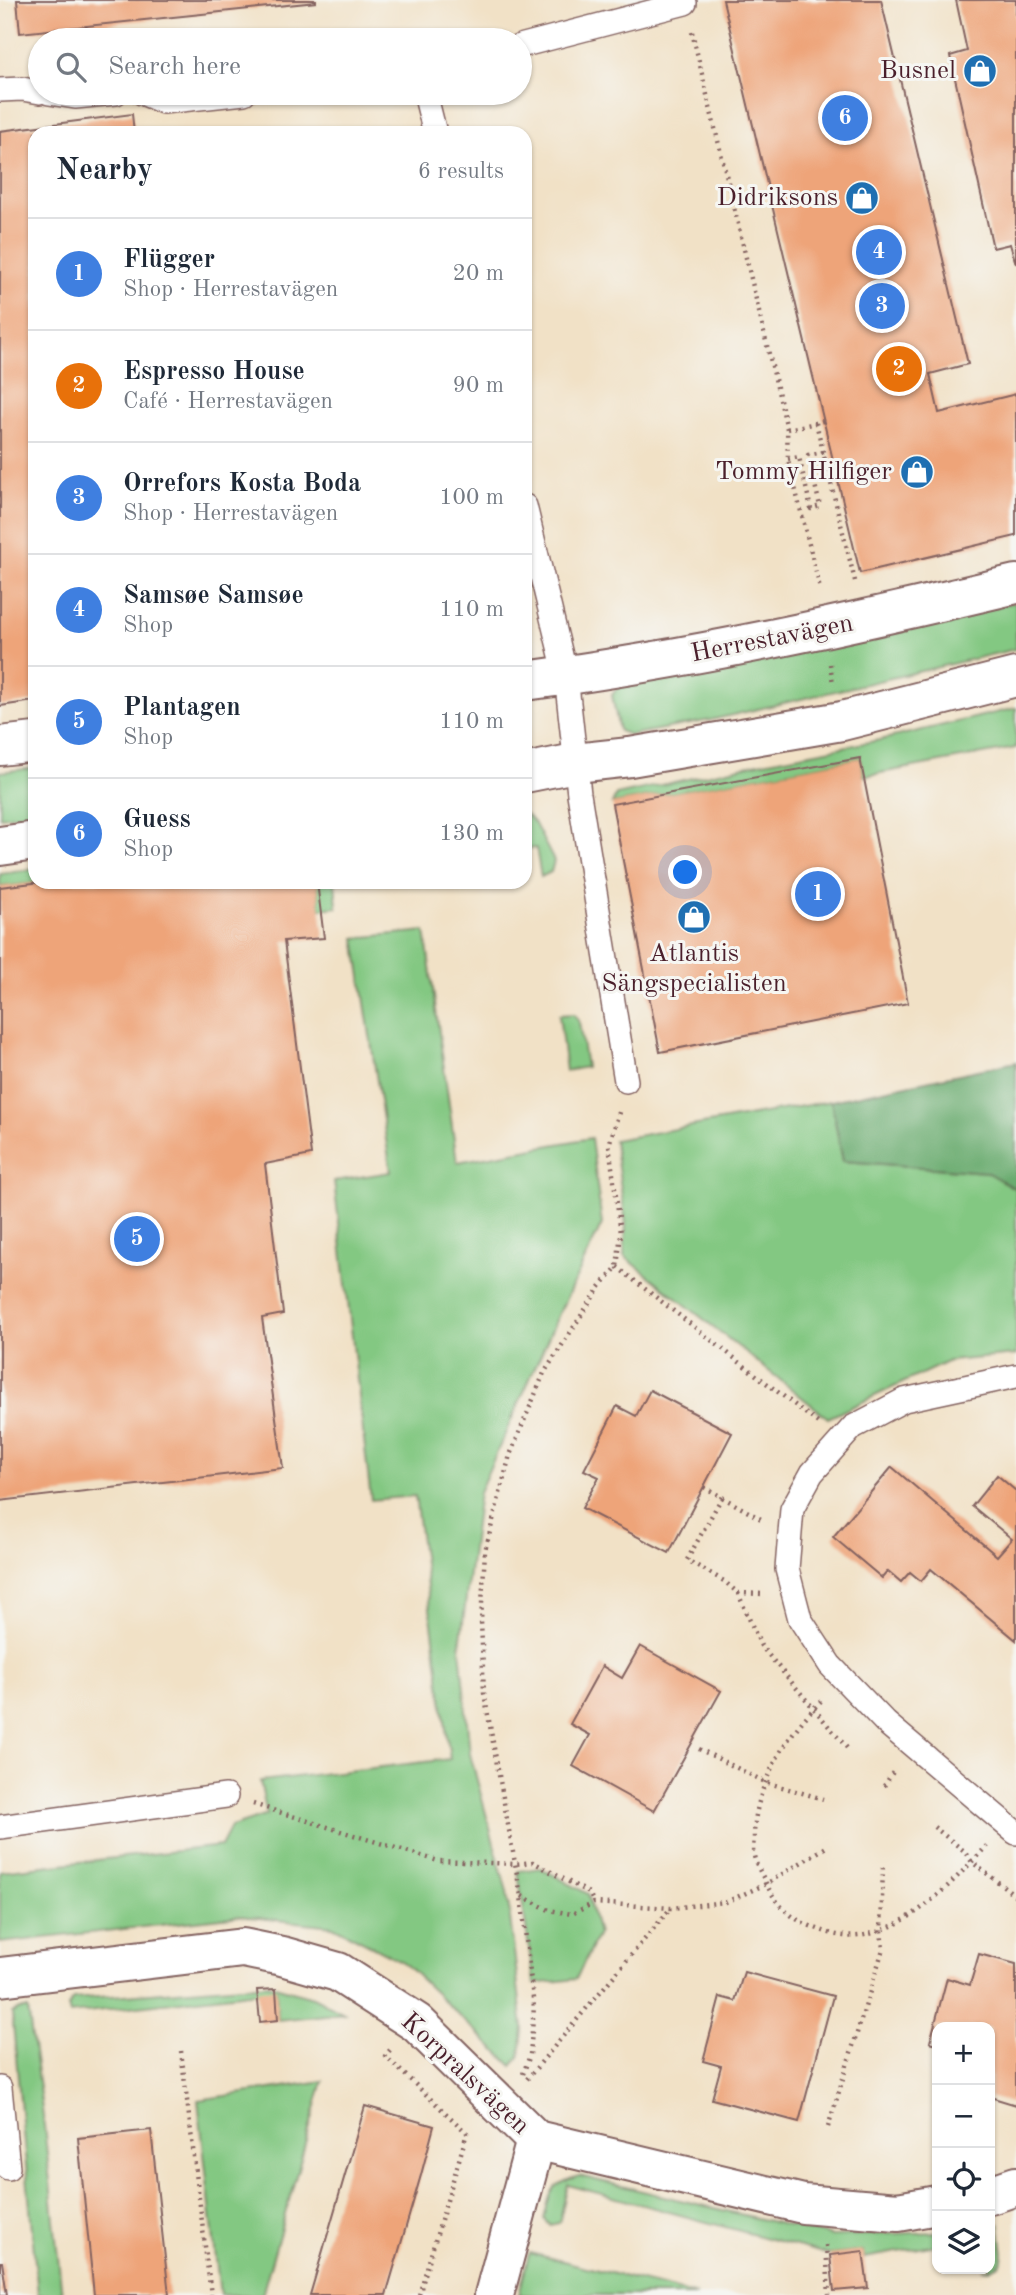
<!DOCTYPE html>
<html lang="en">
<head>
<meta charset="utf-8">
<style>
  :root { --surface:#fff; --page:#f2f2f3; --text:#1f2937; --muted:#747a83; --line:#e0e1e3; --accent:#1f6fb2 }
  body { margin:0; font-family:"Old Standard TT",serif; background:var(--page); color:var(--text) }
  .controls { position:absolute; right:21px; bottom:21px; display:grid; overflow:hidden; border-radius:14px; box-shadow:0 2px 5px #0004 }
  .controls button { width:63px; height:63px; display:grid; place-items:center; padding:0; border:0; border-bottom:2px solid var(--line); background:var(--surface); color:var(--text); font:35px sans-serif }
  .you { position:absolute; left:686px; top:873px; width:24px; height:24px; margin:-18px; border:5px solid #fff; border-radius:50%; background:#1a73e8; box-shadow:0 0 0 10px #1a73e833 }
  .badge { display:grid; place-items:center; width:46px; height:46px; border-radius:50%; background:var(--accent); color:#fff; font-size:23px; font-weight:700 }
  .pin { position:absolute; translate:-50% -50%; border:4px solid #fff; box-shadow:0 2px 7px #0006 }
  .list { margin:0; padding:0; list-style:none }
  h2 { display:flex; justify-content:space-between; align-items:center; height:91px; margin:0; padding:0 28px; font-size:30px }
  h2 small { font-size:23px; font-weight:400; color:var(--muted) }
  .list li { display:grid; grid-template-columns:46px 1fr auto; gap:21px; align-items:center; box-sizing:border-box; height:112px; padding:0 28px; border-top:2px solid var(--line) }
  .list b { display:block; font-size:26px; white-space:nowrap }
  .list p { margin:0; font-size:23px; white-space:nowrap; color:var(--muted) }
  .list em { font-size:23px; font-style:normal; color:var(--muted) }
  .icon { flex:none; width:38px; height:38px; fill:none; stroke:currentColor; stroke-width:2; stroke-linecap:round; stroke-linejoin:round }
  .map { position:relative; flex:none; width:1016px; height:2295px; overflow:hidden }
  .search { position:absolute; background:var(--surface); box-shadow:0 2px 5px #0004; left:28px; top:28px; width:504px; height:77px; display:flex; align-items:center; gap:18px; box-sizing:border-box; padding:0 24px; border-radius:38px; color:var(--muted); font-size:26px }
  .panel { position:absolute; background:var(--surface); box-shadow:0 2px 5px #0004; left:28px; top:126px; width:504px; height:763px; border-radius:21px }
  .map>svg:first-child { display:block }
</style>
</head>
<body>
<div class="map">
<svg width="1016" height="2295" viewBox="0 0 1016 2295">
  <rect width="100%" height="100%" fill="#f6f6f2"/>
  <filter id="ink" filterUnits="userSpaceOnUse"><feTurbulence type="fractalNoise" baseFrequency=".0143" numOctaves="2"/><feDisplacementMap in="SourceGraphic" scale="14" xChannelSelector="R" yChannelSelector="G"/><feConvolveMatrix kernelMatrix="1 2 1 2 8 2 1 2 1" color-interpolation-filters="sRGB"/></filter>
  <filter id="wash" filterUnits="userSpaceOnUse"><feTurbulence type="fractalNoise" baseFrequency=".00686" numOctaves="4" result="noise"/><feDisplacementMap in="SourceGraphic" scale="28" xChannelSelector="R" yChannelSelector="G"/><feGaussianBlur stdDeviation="1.57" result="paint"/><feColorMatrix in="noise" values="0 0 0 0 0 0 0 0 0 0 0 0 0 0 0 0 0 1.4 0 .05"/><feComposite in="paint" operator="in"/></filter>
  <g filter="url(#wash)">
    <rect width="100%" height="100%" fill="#f1e1c6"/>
    <g fill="#83c882" stroke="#667456" stroke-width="2">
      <path d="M 1016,602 L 1016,649 L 711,720 L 630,735 L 619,731 L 612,695 L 620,685 Z"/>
      <path d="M 1016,708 L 1016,748 L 864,776 L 860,758 L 612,804 L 616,795 L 763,762 L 880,740 Z"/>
      <path d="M 35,768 L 35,813 L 0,817 L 0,772 Z"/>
      <path d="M 525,814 L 534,822 L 554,861 L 551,872 L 541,877 L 536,848 L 525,849 Z"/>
      <path d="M 35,869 L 35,882 L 42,882 L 0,887 L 0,874 Z"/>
      <path d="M 317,882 L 335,882 L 337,907 L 320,909 Z"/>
      <path d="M 425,931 L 457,1162 L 591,1138 L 602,1224 L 562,1307 L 479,1492 L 460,1647 L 470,1754 L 507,1892 L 523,2028 L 520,2056 L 512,2066 L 403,1962 L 333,1926 L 240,1916 L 0,1943 L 0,1871 L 221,1846 L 231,1827 L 267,1815 L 260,1781 L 450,1759 L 415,1496 L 371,1500 L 334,1181 L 391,1172 L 355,938 Z"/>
      <path d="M 574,1014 L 579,1022 L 586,1067 L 566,1071 L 559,1015 Z"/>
      <path d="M 831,1101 L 843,1161 L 986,1172 L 1016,1189 L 1016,1355 L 949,1361 L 828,1418 L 624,1256 L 626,1224 L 614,1140 Z"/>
      <path d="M 541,1868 L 588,1894 L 598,1934 L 576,1979 L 534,1984 L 518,1871 Z"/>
      <path d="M 268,1984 L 313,1997 L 344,2013 L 278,2020 L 276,1990 L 70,2014 L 68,2007 L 73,1999 Z"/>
      <path d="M 20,2009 L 28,2009 L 43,2116 L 62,2295 L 38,2295 L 12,2013 Z"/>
      <path d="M 323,2081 L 262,2295 L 220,2295 L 198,2100 Z"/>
      <path d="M 579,2176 L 832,2236 L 937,2232 L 937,2245 L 864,2258 L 863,2251 L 830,2255 L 568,2185 L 559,2223 L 550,2225 L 544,2219 C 551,2191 549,2185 579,2176 Z"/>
      <path d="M 999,2224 L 1003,2254 L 1001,2264 L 990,2270 L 983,2269 L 990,2269 L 990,2225 Z"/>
      <path d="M 529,2253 L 551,2258 L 697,2295 L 519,2295 Z"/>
    </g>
    <path fill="#6aac70" stroke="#5a664e" stroke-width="2" d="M 1016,1062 L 1016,1189 L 986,1172 L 843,1161 L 831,1101 Z"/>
    <g id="blocks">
      <g fill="#eea479">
        <path d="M 17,0 L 316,0 L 316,2 L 20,33 Z"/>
        <path d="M 723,0 L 881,0 L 968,364 L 930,374 L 939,413 L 1016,394 L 1016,536 L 860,573 Z"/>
        <path d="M 956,0 L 1016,0 L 1016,264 L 1010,244 L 993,248 L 950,56 L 967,51 Z"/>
        <path d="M 132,114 L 134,133 L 35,133 L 35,701 L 0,706 L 0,131 Z"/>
        <path d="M 860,758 L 908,1003 L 660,1052 L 612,804 Z"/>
        <path d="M 42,882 L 317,882 L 324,938 L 284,941 L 311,1155 L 265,1164 L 283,1314 L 262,1318 L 283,1468 L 0,1501 L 0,887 Z"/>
        <path d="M 650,1390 L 732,1433 L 669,1553 L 582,1508 L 599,1477 L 584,1470 L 617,1406 L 636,1416 Z"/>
        <path d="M 892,1467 L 997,1556 L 1012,1539 L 972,1506 L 997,1475 L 1016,1491 L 1016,1640 L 931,1569 L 921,1581 L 910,1572 L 901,1582 L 888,1571 L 882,1578 L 833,1537 Z"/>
        <path d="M 640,1646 L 721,1691 L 654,1811 L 573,1766 L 590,1735 L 570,1724 L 602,1666 L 622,1678 Z"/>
        <path d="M 979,1954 L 1016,1964 L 1016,2105 L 990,2097 L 990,2027 L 937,2027 L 937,2044 L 930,2042 L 947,1978 L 970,1985 Z"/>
        <path d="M 744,1972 L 833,1996 L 799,2122 L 712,2099 L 721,2066 L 703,2061 L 720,1997 L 735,2001 Z"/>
        <path d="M 276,1989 L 278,2020 L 260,2022 L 257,1990 Z"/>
        <path d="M 365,2106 L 434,2126 L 421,2175 L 386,2295 L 310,2295 Z"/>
        <path d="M 151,2130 L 169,2295 L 94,2295 L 78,2138 Z"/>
        <path d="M 863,2251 L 868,2288 L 834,2291 L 830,2255 Z"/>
        <path d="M 0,2262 L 2,2262 L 7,2295 L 0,2295 Z"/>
      </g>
    </g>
  </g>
  <g filter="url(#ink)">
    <use href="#blocks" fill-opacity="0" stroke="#846361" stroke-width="2"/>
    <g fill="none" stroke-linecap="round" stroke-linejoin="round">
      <g stroke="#846361" stroke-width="26">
        <g id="lane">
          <path d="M 520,46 L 685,3"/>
          <path d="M 0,90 L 22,89 L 40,92"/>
          <path d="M 49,93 L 75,97 L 116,93"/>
          <path d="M 142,93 L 163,102 L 244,93"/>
          <path d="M 425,93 L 435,133"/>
          <path d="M 525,506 L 566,676 L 579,794 L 626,1081"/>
          <path d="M 1016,1376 L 904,1400 L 853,1427 L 812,1473 L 792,1509 L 787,1569 L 800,1619 L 830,1665 L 886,1723 L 1016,1833"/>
          <path d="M 0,1827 L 226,1796"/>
          <path d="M 0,2088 L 8,2168"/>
        </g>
      </g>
      <g stroke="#846361" stroke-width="42">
        <g id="street">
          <path d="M 525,681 C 691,659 853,623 1016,584"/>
          <path d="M 0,746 L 35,742"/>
          <path d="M 525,773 L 575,763 L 630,757 L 842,721 L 1016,677"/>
          <path d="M 0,846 L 35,841"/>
          <path d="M 0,1977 L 243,1948 L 282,1956 L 338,1972 L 417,2023 L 536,2140 L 803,2204 L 898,2212 L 937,2205"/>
          <path d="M 990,2195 L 1016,2186"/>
          <path d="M 494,2295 L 536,2140"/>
        </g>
      </g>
      <g stroke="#846361" stroke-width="4.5" stroke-dasharray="2 5" stroke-linecap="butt">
        <path d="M 692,32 L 787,429 L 788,459 L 820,589"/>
        <path d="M 823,421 L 816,423 L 855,581"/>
        <path d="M 787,429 L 816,423"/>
        <path d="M 788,459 L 799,457 L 811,509 L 820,506 L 808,455 L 823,452"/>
        <path d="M 830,664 L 833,683"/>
        <path d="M 617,1267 L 818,1423"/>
        <path d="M 704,1487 L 761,1519"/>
        <path d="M 722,1497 L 687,1560 L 724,1581 L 738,1593 L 762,1594"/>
        <path d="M 738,1593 L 761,1646 L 847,1748"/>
        <path d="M 821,1701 C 786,1735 755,1786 754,1835 C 754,1842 752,1850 754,1856 C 756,1865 761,1873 765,1881 C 774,1901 787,1916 808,1925 C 834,1936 851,1941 879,1931 C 922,1917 956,1878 987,1846"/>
        <path d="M 699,1749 L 765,1782 L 823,1799"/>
        <path d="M 884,1786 L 895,1769"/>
        <path d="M 253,1804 L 438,1861 L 515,1864 L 533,1862 L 589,1893 L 594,1903"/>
        <path d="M 934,1827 L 963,1850 L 972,1862 L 1016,1896"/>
        <path d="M 522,1896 L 549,1910 L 572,1914 L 594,1903 L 671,1908 L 726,1902 L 766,1884 L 828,1846"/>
        <path d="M 390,2050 L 385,2056 L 467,2133 L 419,2295"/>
        <path d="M 181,2051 L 211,2295"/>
        <path d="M 523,2074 L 530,2055 L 534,2007 L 521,1896 L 484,1693 L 481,1621 L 485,1551 L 510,1455 L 544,1373 L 599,1288 L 617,1267 L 621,1233 L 609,1145 L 620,1109"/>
        <path d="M 527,2079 L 670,1909"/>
        <path d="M 828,2127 L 883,1949 L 881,1931 L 883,1866"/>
        <path d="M 826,2245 L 829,2295"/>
      </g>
      <use href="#lane" stroke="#fff" stroke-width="23"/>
      <use href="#street" stroke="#fff" stroke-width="38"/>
    </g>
  </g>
  <defs>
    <g id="shop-disc" transform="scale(1.75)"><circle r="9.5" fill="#1f6fb2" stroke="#f6f6f2"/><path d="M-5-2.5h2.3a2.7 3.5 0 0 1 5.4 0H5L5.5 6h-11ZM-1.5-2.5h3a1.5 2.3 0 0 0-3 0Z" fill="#fff"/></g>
  </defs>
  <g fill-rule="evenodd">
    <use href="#shop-disc" x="980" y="71"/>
    <use href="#shop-disc" x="862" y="198"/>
    <use href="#shop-disc" x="917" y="472"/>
    <use href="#shop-disc" x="694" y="917"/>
  </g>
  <g text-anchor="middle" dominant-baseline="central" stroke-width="6" stroke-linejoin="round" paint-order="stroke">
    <g font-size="26" fill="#4a1f2b" stroke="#f6f6f2" text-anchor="end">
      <text x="956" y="71">Busnel</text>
      <text x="838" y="198">Didriksons</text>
      <text x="892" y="472">Tommy Hilfiger</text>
      <text x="694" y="954" text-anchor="middle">Atlantis<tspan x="694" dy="30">Sängspecialisten</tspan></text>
    </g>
    <g font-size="26" fill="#4a1f2b" stroke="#f6f6f2">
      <text transform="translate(772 639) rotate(-11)">Herrestavägen</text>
      <text transform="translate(465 2074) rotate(43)">Korpralsvägen</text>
    </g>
  </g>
</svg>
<div class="controls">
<button>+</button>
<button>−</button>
<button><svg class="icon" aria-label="locate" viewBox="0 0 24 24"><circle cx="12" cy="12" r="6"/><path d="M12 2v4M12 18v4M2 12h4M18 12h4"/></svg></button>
<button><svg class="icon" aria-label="layers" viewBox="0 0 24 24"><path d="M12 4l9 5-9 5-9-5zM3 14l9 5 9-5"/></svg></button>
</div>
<div class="you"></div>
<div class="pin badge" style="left:818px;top:894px;background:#3f7fe0">1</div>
<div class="pin badge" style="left:899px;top:369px;background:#e8710a">2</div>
<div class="pin badge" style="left:882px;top:306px;background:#3f7fe0">3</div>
<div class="pin badge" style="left:879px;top:252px;background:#3f7fe0">4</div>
<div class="pin badge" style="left:137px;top:1239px;background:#3f7fe0">5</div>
<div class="pin badge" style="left:845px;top:118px;background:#3f7fe0">6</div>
<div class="search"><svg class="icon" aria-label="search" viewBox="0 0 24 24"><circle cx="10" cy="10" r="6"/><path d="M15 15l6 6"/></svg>Search here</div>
<section class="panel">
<h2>Nearby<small>6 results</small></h2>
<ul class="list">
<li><span class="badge" style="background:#3f7fe0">1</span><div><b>Flügger</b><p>Shop · Herrestavägen</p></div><em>20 m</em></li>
<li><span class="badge" style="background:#e8710a">2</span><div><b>Espresso House</b><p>Café · Herrestavägen</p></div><em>90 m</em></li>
<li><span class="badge" style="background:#3f7fe0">3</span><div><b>Orrefors Kosta Boda</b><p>Shop · Herrestavägen</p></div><em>100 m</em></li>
<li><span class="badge" style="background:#3f7fe0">4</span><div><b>Samsøe Samsøe</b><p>Shop</p></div><em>110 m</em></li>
<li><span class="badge" style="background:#3f7fe0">5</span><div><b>Plantagen</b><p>Shop</p></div><em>110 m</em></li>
<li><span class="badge" style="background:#3f7fe0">6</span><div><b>Guess</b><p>Shop</p></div><em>130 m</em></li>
</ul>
</section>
</div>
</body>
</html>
